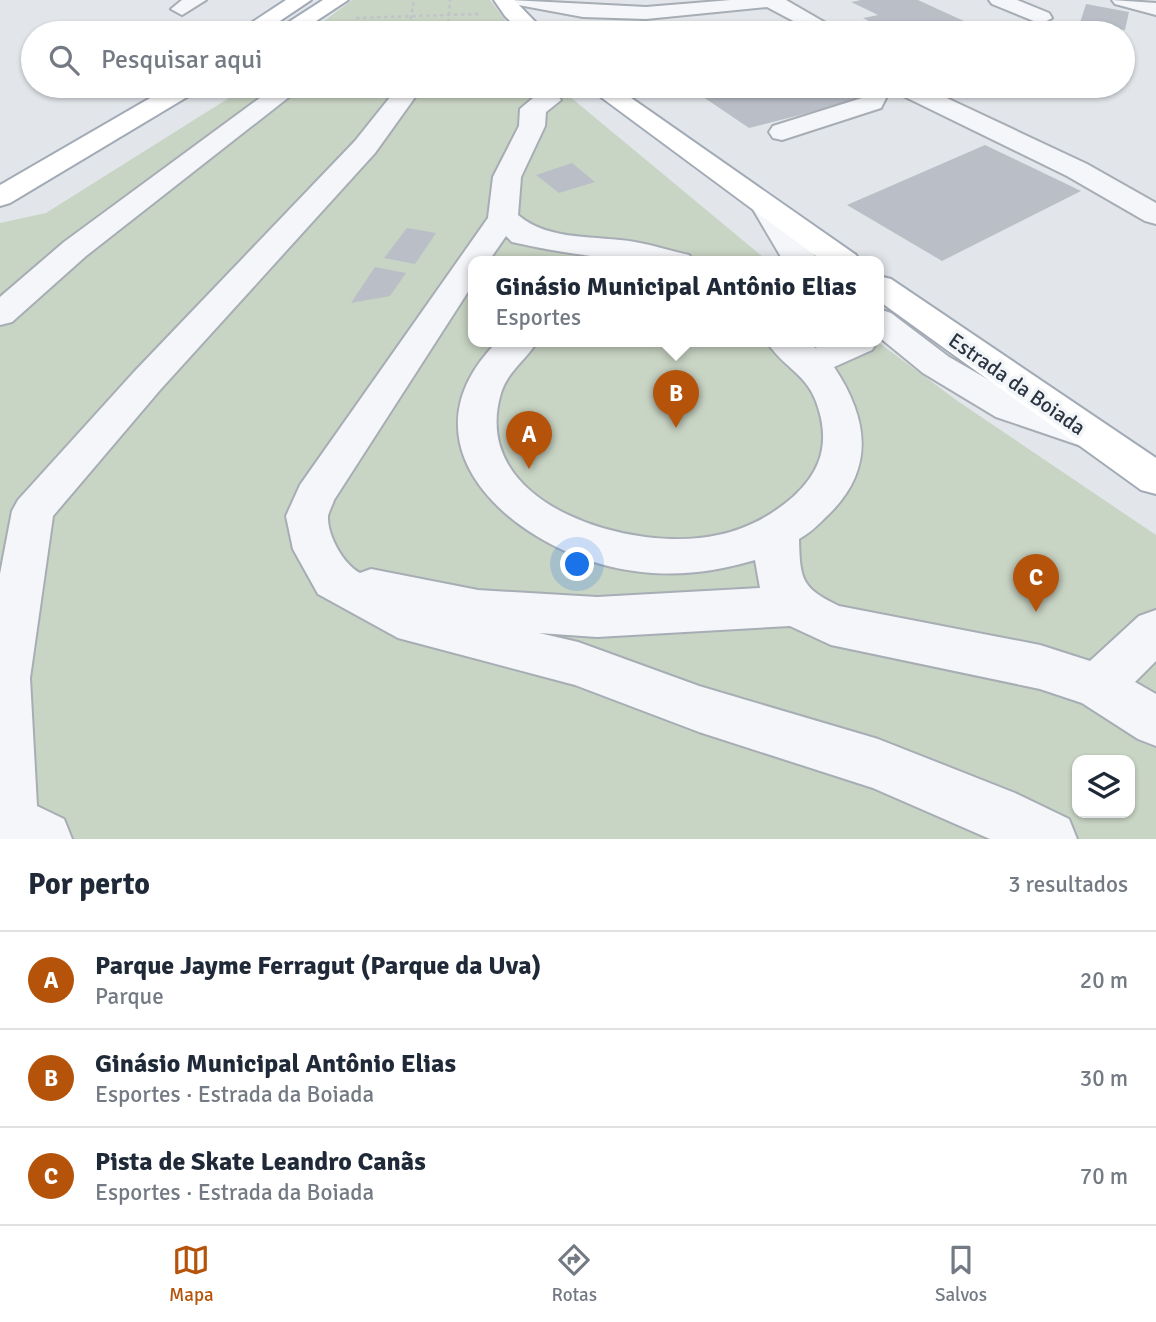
<!DOCTYPE html>
<html lang="pt">
<head>
<meta charset="utf-8">
<style>
  :root { --surface:#fff; --page:#f6f6f7; --text:#1f2937; --muted:#747a83; --line:#e0e1e3; --accent:#b45309 }
  body { margin:0; font-family:Signika,sans-serif; background:var(--page); color:var(--text) }
  .controls { position:absolute; right:21px; bottom:21px; display:grid; overflow:hidden; border-radius:14px; box-shadow:0 2px 5px #0004 }
  .controls button { width:63px; height:63px; display:grid; place-items:center; padding:0; border:0; border-bottom:2px solid var(--line); background:var(--surface); color:var(--text); font:35px sans-serif }
  .you { position:absolute; left:578px; top:565px; width:24px; height:24px; margin:-18px; border:5px solid #fff; border-radius:50%; background:#1a73e8; box-shadow:0 0 0 10px #1a73e833 }
  .badge { display:grid; place-items:center; width:46px; height:46px; border-radius:50%; background:var(--accent); color:#fff; font-size:23px; font-weight:700 }
  .pin { position:absolute; translate:-50% -58px; filter:drop-shadow(0 2px 4px #0008) }
  .pin::after { content:''; position:absolute; top:37px; width:24px; height:21px; background:inherit; clip-path:polygon(0 0,100% 0,50% 100%) }
  .popup { position:absolute; left:468px; top:256px; width:416px; height:91px; box-sizing:border-box; display:grid; place-content:center; border-radius:14px; background:var(--surface); filter:drop-shadow(0 2px 5px #0005); font-size:23px; white-space:nowrap; color:var(--muted) }
  .popup b { font-size:26px; color:var(--text) }
  .popup::after { content:''; position:absolute; left:50%; top:100%; margin-left:-14px; border:14px solid transparent; border-top-color:var(--surface) }
  .list { margin:0; padding:0; list-style:none }
  h2 { display:flex; justify-content:space-between; align-items:center; height:91px; margin:0; padding:0 28px; font-size:30px }
  h2 small { font-size:23px; font-weight:400; color:var(--muted) }
  .list li { display:grid; grid-template-columns:46px 1fr auto; gap:21px; align-items:center; box-sizing:border-box; height:98px; padding:0 28px; border-top:2px solid var(--line) }
  .list b { display:block; font-size:26px; white-space:nowrap }
  .list p { margin:0; font-size:23px; white-space:nowrap; color:var(--muted) }
  .list em { font-size:23px; font-style:normal; color:var(--muted) }
  .icon { flex:none; width:38px; height:38px; fill:none; stroke:currentColor; stroke-width:2; stroke-linecap:round; stroke-linejoin:round }
  .map { position:relative; flex:none; width:1156px; height:839px; overflow:hidden }
  .search { position:absolute; background:var(--surface); box-shadow:0 2px 5px #0004; left:21px; right:21px; top:21px; height:77px; display:flex; align-items:center; gap:18px; box-sizing:border-box; padding:0 24px; border-radius:38px; color:var(--muted); font-size:26px }
  .sheet { height:385px; background:var(--surface) }
  nav { display:flex; justify-content:space-around; align-items:center; box-sizing:border-box; height:98px; border-top:2px solid var(--line); background:var(--surface); font-size:19px; color:var(--muted) }
  nav a { display:grid; justify-items:center; gap:4px }
  nav .on { color:var(--accent) }
  .map>svg:first-child { display:block }
</style>
</head>
<body>
<div class="map">
<svg width="1156" height="839" viewBox="0 0 1156 839">
  <rect width="100%" height="100%" fill="#e2e6ea"/>
  <g fill="#c8d4c4" fill-rule="evenodd">
    <path d="M 352,0 L 490,0 L 515,33 L 314,33 L 312,30 Z"/>
    <path d="M 248,86 L 557,86 L 769,262 L 473,262 L 473,342 L 878,342 L 959,402 L 1156,535 L 1156,839 L 0,839 L 0,223 L 46,213 ZM 1077,760 L 1130,760 L 1130,813 L 1077,813 Z"/>
  </g>
  <g fill="#babfc7">
    <path d="M 861,0 L 918,0 L 990,33 L 874,33 L 886,30 L 863,18 L 878,15 L 851,2 Z"/>
    <path d="M 1086,4 L 1129,12 L 1125,30 L 1080,23 Z"/>
    <path d="M 743,24 L 758,33 L 702,33 L 702,32 Z"/>
    <path d="M 687,86 L 845,86 L 866,98 L 749,128 Z"/>
    <path d="M 985,145 L 1081,191 L 942,261 L 847,205 Z"/>
    <path d="M 572,163 L 595,182 L 559,193 L 536,175 Z"/>
    <path d="M 407,228 L 436,233 L 415,264 L 384,258 Z"/>
    <path d="M 375,267 L 406,273 L 390,296 L 351,303 Z"/>
  </g>
  <g fill="none" stroke-linecap="round" stroke-linejoin="round">
    <g stroke="#a7adb4" stroke-width="4">
      <g id="minor">
        <path d="M 182,0 L 206,0 L 182,15 L 171,9 Z"/>
        <path d="M 510,0 L 646,7 L 731,0 L 786,0 L 843,33 L 816,33 L 767,7 L 646,19 L 583,17 L 513,4 Z"/>
        <path d="M 989,0 L 1017,0 L 1049,13 L 1052,18 L 1041,24 L 992,4 Z"/>
        <path d="M 1112,0 L 1156,3 L 1156,15 L 1115,4 Z"/>
        <path d="M 276,86 L 303,86 L 86,256 L 12,322 L 0,325 L 0,297 L 64,242 Z"/>
        <path d="M 399,86 L 423,86 L 375,153 L 160,390 L 53,516 L 30,678 L 37,806 L 64,819 L 72,839 L 0,839 L 0,574 L 12,511 L 18,500 L 134,372 L 355,141 Z"/>
        <path d="M 523,86 L 549,86 L 561,100 L 546,112 L 545,126 L 521,177 L 518,215 C 550,242 596,235 635,242 C 653,245 671,251 689,255 L 694,262 C 632,262 572,256 512,242 L 506,236 L 488,262 L 473,262 L 473,284 L 334,500 C 333,504 329,511 328,516 C 327,535 343,564 360,573 L 371,569 L 478,590 L 597,597 L 760,588 L 755,560 C 714,572 677,577 634,571 C 525,557 390,450 497,342 L 537,342 C 525,361 508,371 501,393 C 467,507 636,554 718,535 C 747,529 771,516 793,497 C 817,475 828,451 821,418 C 811,372 787,373 767,342 L 808,342 L 815,348 L 829,342 L 877,342 L 872,350 L 834,367 C 868,418 876,469 828,515 C 819,524 810,533 799,539 C 800,581 802,588 839,606 L 1040,645 L 1090,661 L 1139,616 L 1156,610 L 1156,661 L 1135,682 L 1156,694 L 1156,746 L 1138,739 L 1082,703 L 1040,689 L 831,645 L 790,626 L 597,637 L 539,633 L 578,642 L 699,686 L 878,739 L 1015,793 L 1069,819 L 1077,839 L 990,839 L 873,788 L 699,732 L 575,685 L 398,638 L 318,594 L 293,549 L 286,516 L 300,485 L 488,218 L 493,177 L 519,126 L 520,109 L 533,98 Z"/>
        <path d="M 862,86 L 887,86 L 890,90 L 881,108 L 782,140 L 773,138 L 769,132 L 773,126 L 862,98 L 865,91 Z"/>
        <path d="M 890,86 L 921,86 L 1087,164 L 1156,203 L 1156,224 L 1145,221 L 1067,176 L 893,91 Z"/>
        <path d="M 766,197 L 776,200 L 819,262 L 784,262 L 751,206 L 756,200 Z"/>
        <path d="M 879,309 L 891,313 L 949,357 L 1022,399 L 1104,425 L 1110,435 L 1104,445 L 1090,449 L 996,417 L 923,373 L 879,337 Z"/>
      </g>
    </g>
    <g stroke="#a2aab6" stroke-width="4">
      <g id="major">
        <path d="M 286,0 L 311,0 L 262,33 L 236,33 Z"/>
        <path d="M 323,0 L 348,0 L 298,33 L 272,33 Z"/>
        <path d="M 494,0 L 514,0 L 546,33 L 522,33 L 505,16 Z"/>
        <path d="M 171,86 L 200,86 L 197,91 L 10,203 L 0,206 L 0,185 Z"/>
        <path d="M 586,86 L 614,86 L 856,255 L 861,262 L 824,262 Z"/>
        <path d="M 879,276 L 891,279 L 1156,458 L 1156,494 L 1141,490 L 879,301 Z"/>
      </g>
    </g>
    <g stroke="#c0c4c9" stroke-width="2.5" stroke-dasharray="3.5 3.5" stroke-linecap="butt">
      <path d="M 356,18 L 480,14"/>
      <path d="M 408,33 L 414,0"/>
      <path d="M 440,33 L 448,25 L 450,0"/>
    </g>
    <use href="#minor" fill="#f5f6f9" fill-rule="evenodd"/>
    <use href="#major" fill="#fff" fill-rule="evenodd"/>
  </g>
  <g text-anchor="middle" dominant-baseline="central" stroke-width="7" stroke-linejoin="round" paint-order="stroke">
    <g font-size="21" fill="#2b3442" stroke="#f2f5f8">
      <text transform="translate(1017 384) rotate(35)">Estrada da Boiada</text>
    </g>
  </g>
</svg>
<div class="controls">
<button><svg class="icon" aria-label="layers" viewBox="0 0 24 24"><path d="M12 4l9 5-9 5-9-5zM3 14l9 5 9-5"/></svg></button>
</div>
<div class="you"></div>
<div class="pin badge" style="left:529px;top:469px">A</div>
<div class="pin badge" style="left:676px;top:428px">B</div>
<div class="popup"><b>Ginásio Municipal Antônio Elias</b>Esportes</div>
<div class="pin badge" style="left:1036px;top:612px">C</div>
<div class="search"><svg class="icon" aria-label="search" viewBox="0 0 24 24"><circle cx="10" cy="10" r="6"/><path d="M15 15l6 6"/></svg>Pesquisar aqui</div>
</div>
<section class="sheet">
<h2>Por perto<small>3 resultados</small></h2>
<ul class="list">
<li><span class="badge">A</span><div><b>Parque Jayme Ferragut (Parque da Uva)</b><p>Parque</p></div><em>20 m</em></li>
<li><span class="badge">B</span><div><b>Ginásio Municipal Antônio Elias</b><p>Esportes · Estrada da Boiada</p></div><em>30 m</em></li>
<li><span class="badge">C</span><div><b>Pista de Skate Leandro Canãs</b><p>Esportes · Estrada da Boiada</p></div><em>70 m</em></li>
</ul>
</section>
<nav>
<a class="on"><svg class="icon" aria-label="map" viewBox="0 0 24 24"><path d="M3 6l6-2 6 2 6-2v14l-6 2-6-2-6 2zM9 4v14M15 6v14"/></svg>Mapa</a>
<a><svg class="icon" aria-label="directions" viewBox="0 0 24 24"><path d="M12 3l9 9-9 9-9-9zM9 14v-3h6M13 9l2 2-2 2"/></svg>Rotas</a>
<a><svg class="icon" aria-label="saved" viewBox="0 0 24 24"><path d="M7 4h10v16l-5-4-5 4z"/></svg>Salvos</a>
</nav>
</body>
</html>
